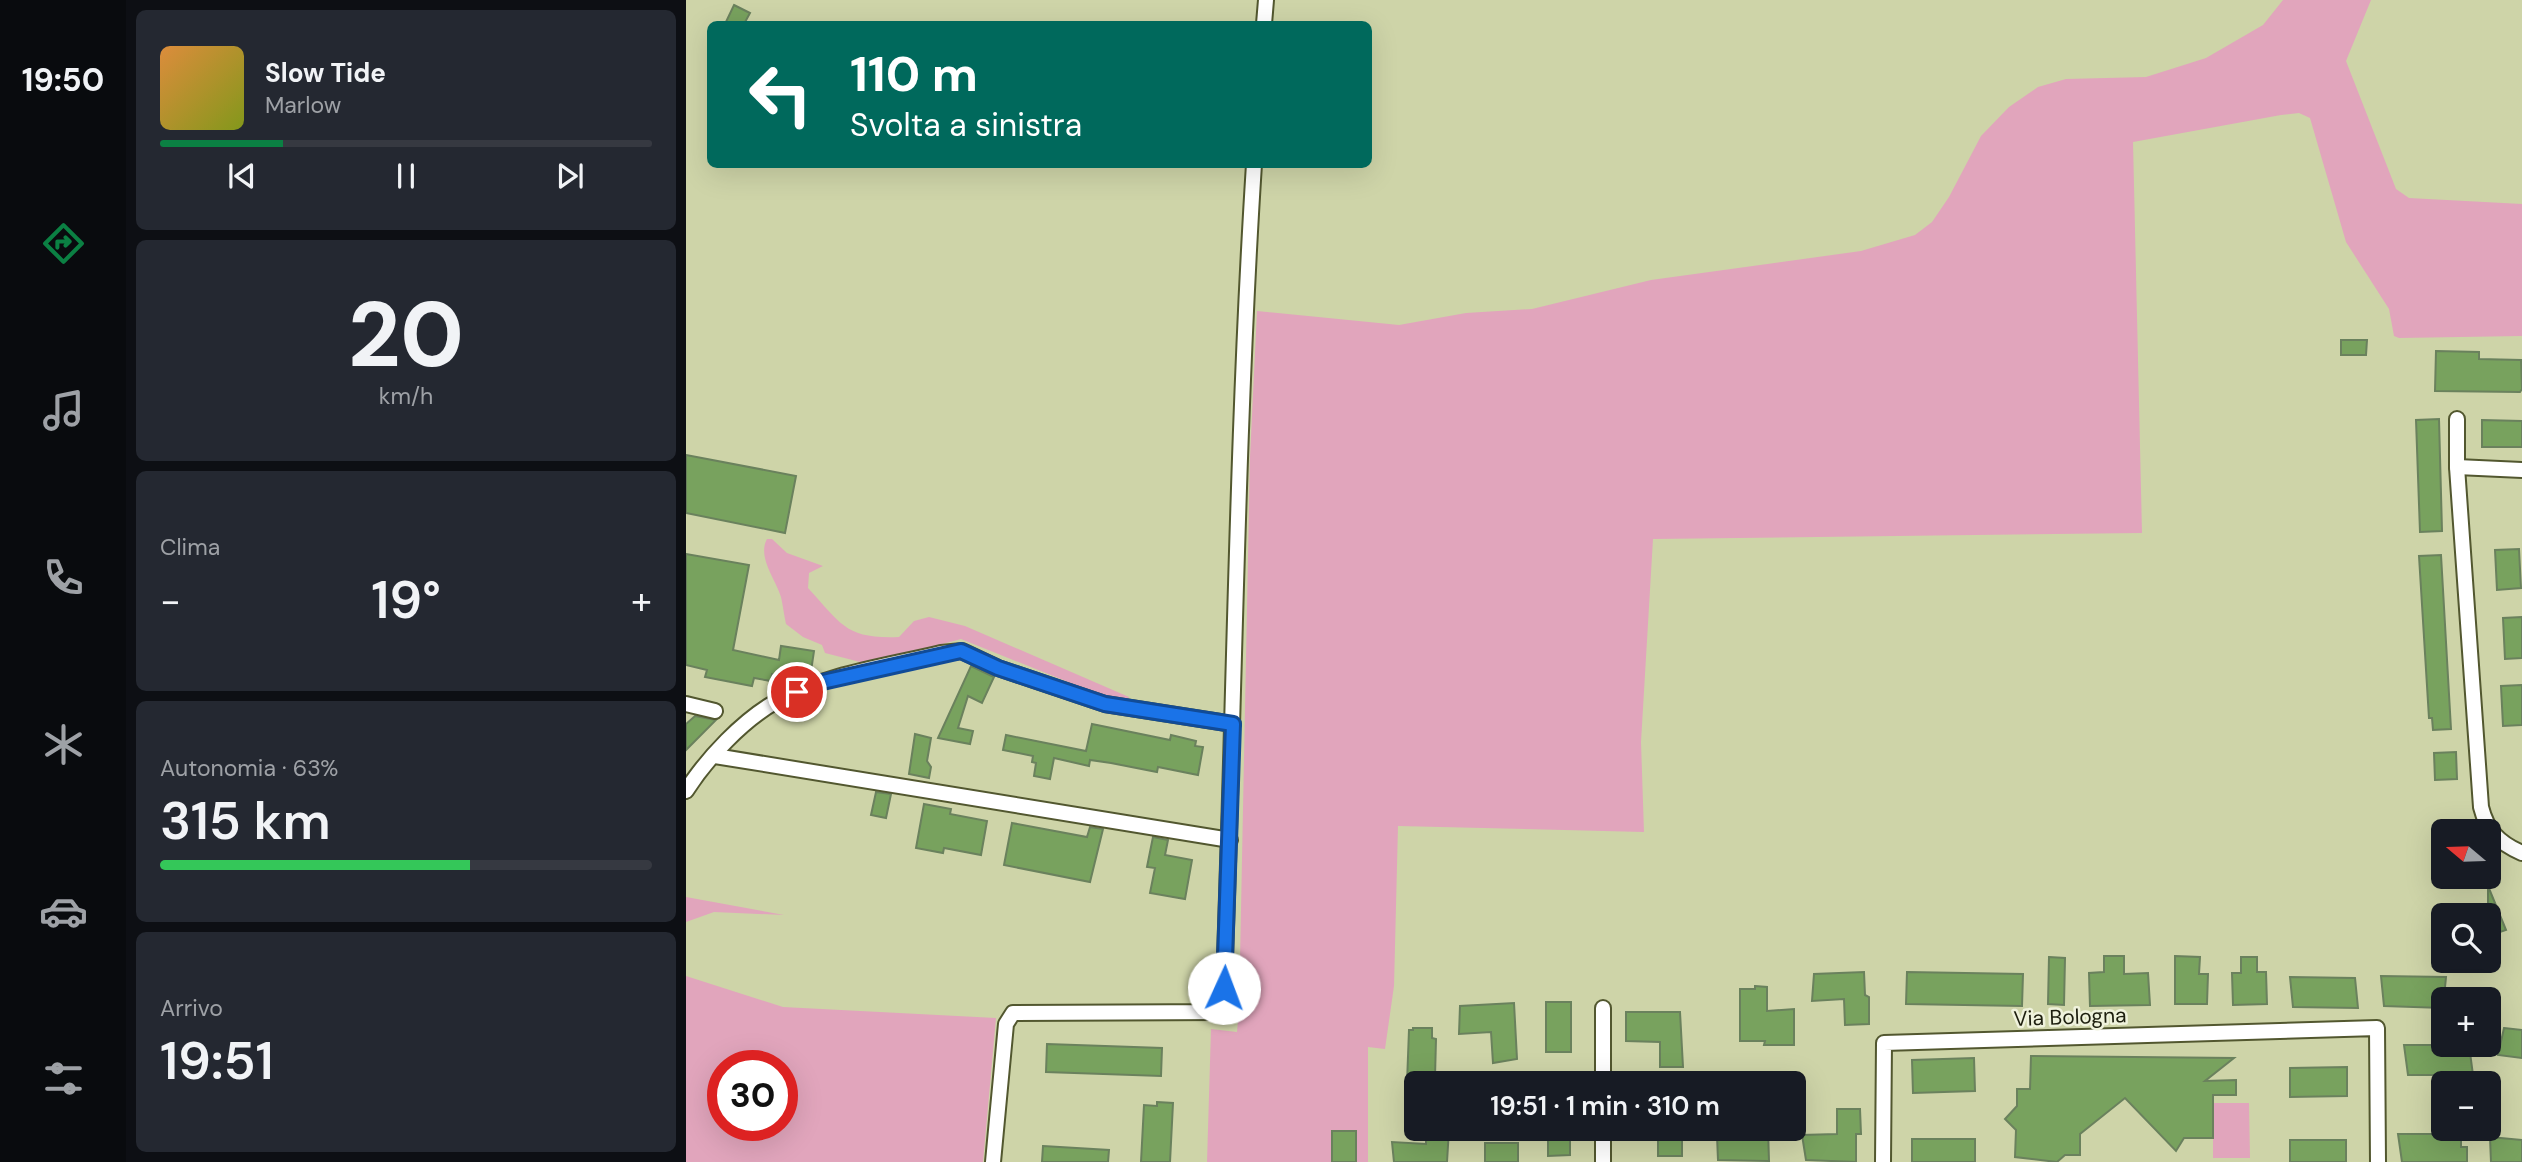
<!DOCTYPE html>
<html lang="it">
<head>
<meta charset="utf-8">
<style>
  body { margin:0; font-family:"DM Sans",sans-serif; background:#242831; color:#f1f3f6; height:100vh; display:flex; flex-direction:column; font-size:26px; white-space:nowrap }
  * { box-sizing:border-box; margin:0 }
  p { font-size:23px; color:#9ea1a6 }
  .icon { flex:none; width:38px; height:38px; fill:none; stroke:currentColor; stroke-width:2; stroke-linecap:round; stroke-linejoin:round }
  .map { position:relative; flex:1; overflow:hidden }
  .details { display:flex; flex-direction:column; gap:10px; padding:10px; background:#0d0f14; width:560px }
  .details>* { flex:none }
  .banner { position:absolute; left:21px; top:21px; width:665px; height:147px; border-radius:10px; box-shadow:0 7px 28px #0002; background:#00695c; color:#fff; overflow:hidden }
  .needle { width:46px; rotate:289deg }
  .buttons { position:absolute; left:1745px; top:819px; display:grid; gap:14px }
  .buttons a { display:grid; place-items:center; width:70px; height:70px; border-radius:10px; background:#171b24; box-shadow:0 7px 28px #0002; font-size:35px }
  .speed { position:absolute; left:21px; top:1050px; display:flex; gap:14px; font-size:35px; font-weight:700; text-align:center }
  .speed>* { display:grid; place-content:center; width:91px; height:91px; border-radius:50%; background:#171b24; box-shadow:0 7px 28px #0002; line-height:1 }
  .speed .limit { border:10px solid #d22; background:#fff; color:#111 }
  .pin { position:absolute; display:grid; place-items:center; width:60px; height:60px; color:#fff; margin:-30px; border:4px solid #fff; border-radius:50%; box-shadow:0 2px 7px #0007 }
  .me { position:absolute; width:77px; margin:-38px; rotate:2deg; stroke-linejoin:round; filter:drop-shadow(0 0 5px #0008) }
  .turn { display:flex; align-items:center; gap:24px; height:147px; padding:0 28px; font-size:32px }
  .turn .icon { width:91px; height:91px; stroke-width:2.5 }
  .turn b { display:block; font-size:49px; line-height:60px }
  .big { font-size:52px; font-weight:600; line-height:1.1 }
  .details .card { flex:1; display:flex; flex-direction:column; justify-content:center; gap:10px; min-width:0; padding:0 24px; border-radius:10px; background:#242831 }
  .details .dial { align-items:center; gap:0 }
  .dial b { font-size:91px; line-height:1 }
  .song { display:flex; align-items:center; gap:21px }
  .cover { width:84px; height:84px; border-radius:10px; background:linear-gradient(135deg,hsl(30 70% 55%),hsl(70 70% 35%)) }
  .played { height:7px; border-radius:4px; background:linear-gradient(90deg,#0b8043 25%,#363941 25%) }
  .keys { display:flex; justify-content:space-around; direction:ltr }
  .heat { display:flex; justify-content:space-between; align-items:center; font-size:38px; direction:ltr }
  .charge { height:10px; border-radius:5px; background:linear-gradient(90deg,#34c759 63%,#363941 0) }
  .trip { position:absolute; left:718px; top:1071px; width:402px; height:70px; border-radius:10px; background:#171b24; box-shadow:0 7px 28px #0002; font-weight:600; line-height:70px; text-align:center }
  main { display:flex; flex:1; min-height:0 }
  .tabs { display:flex; flex-direction:column; width:126px; justify-content:space-around; align-items:center; background:#090b0e; color:#9ea1a6 }
  .tabs .icon { width:49px; height:49px }
  .tabs .current { color:#0b8043 }
  .tabs b { font-size:32px; color:#f1f3f6 }
  .map>svg:first-child { display:block }
</style>
</head>
<body>
<main>
<nav class="tabs">
<b>19:50</b>
<svg class="icon current" aria-label="directions" viewBox="0 0 24 24"><path d="M12 3l9 9-9 9-9-9zM9 14v-3h6M13 9l2 2-2 2"/></svg>
<svg class="icon" aria-label="music" viewBox="0 0 24 24"><path d="M9 18V5l10-2v13"/><circle cx="6" cy="18" r="3"/><circle cx="16" cy="16" r="3"/></svg>
<svg class="icon" aria-label="phone" viewBox="0 0 24 24"><path d="M5 4h4l2 5-3 2q2 4 5 5l2-3 5 2v4C11 20 4 13 5 4z"/></svg>
<svg class="icon" aria-label="climate" viewBox="0 0 24 24"><path d="M12 3v18M4 7l16 10M4 17L20 7"/></svg>
<svg class="icon" aria-label="car" viewBox="0 0 24 24"><path d="M5 17H2v-5l4-1 3-4h7l3 4 3 1v5h-3M9 17h6M6 11h13"/><circle cx="7" cy="17" r="2"/><circle cx="17" cy="17" r="2"/></svg>
<svg class="icon" aria-label="filters" viewBox="0 0 24 24"><path d="M4 7h16M4 17h16"/><circle cx="9" cy="7" r="2"/><circle cx="15" cy="17" r="2"/></svg>
</nav>
<section class="details">
<div class="card">
<div class="song"><i class="cover"></i><div><b>Slow Tide</b><p>Marlow</p></div></div>
<div class="played"></div>
<div class="keys"><svg class="icon" aria-label="previous" viewBox="0 0 24 24"><path d="M18 5L8 12l10 7zM5 5v14"/></svg><svg class="icon" aria-label="pause" viewBox="0 0 24 24"><path d="M8 5v14M16 5v14"/></svg><svg class="icon" aria-label="next" viewBox="0 0 24 24"><path d="M6 5l10 7-10 7zM19 5v14"/></svg></div>
</div>
<div class="card dial"><b>20</b><p>km/h</p></div>
<div class="card"><p>Clima</p>
<div class="heat"><a>−</a><b class="big">19°</b><a>+</a></div>
</div>
<div class="card"><p>Autonomia · 63%</p><b class="big">315 km</b><div class="charge"></div></div>
<div class="card"><p>Arrivo</p><b class="big">19:51</b></div>
</section>
<div class="map">
<svg width="1836" height="1162" viewBox="0 0 1836 1162">
  <rect width="100%" height="100%" fill="#ced4a8"/>
  <g fill="#e1a5bc" fill-rule="evenodd">
    <path d="M1597,0h88l-25,61 50,128 13,9 113,6v132l-123,2 -5,-2 -5,-27 -43,-67 -36,-124 -11,-5 -18,2 -148,27 9,391 -489,6 -12,203 3,90 -246,-6 -4,160 -9,63 -17,-2v115h-161l4,-133 26,3 2,-22 11,-553 7,-146 142,14 67,-12 66,-4 119,-29 210,-29 54,-16 17,-13 17,-25 32,-61 28,-29 29,-20 28,-8 80,-2 60,-19 57,-33z"/>
    <path d="M81,539h5l15,14 36,13 -14,7 -1,15c34,37 38,51 91,49l15,-16 15,-4 36,9 164,71 -1,3 -20,-2 -147,-59 -93,25 -43,-11 -3,-8 -19,-8 -17,-13c-2,-9 -3,-18 -5,-27 -5,-17 -24,-40 -14,-58z"/>
    <path d="M0,897l98,18 -70,-3 -28,10z"/>
    <path d="M0,976l97,31 213,11 -13,144h-297zM37,1066h59v59h-59z"/>
    <path d="M1527,1103h36l1,55h-37z"/>
  </g>
  <g fill="#78a25e" stroke="#6a815d" stroke-width="2">
    <path d="M48,5l16,8 -6,11h-19z"/>
    <path d="M1655,340h26l-1,15h-25z"/>
    <path d="M1750,351l43,1v7l42,1 1,29 -2,3 -85,-1z"/>
    <path d="M1753,419l3,112 -22,1 -4,-112z"/>
    <path d="M1796,420l40,1v26h-40z"/>
    <path d="M0,455l110,21 -11,57 -99,-20z"/>
    <path d="M1833,549l2,39 -24,2 -2,-40z"/>
    <path d="M0,554l63,11 -16,85 46,10 2,-14 33,5 -3,20 -14,-2 -1,8 -24,-3 -1,7 -17,-3 -2,8 -47,-9 2,-7 -21,-5z"/>
    <path d="M1755,555l10,174 -18,1 -1,-12h-3l-10,-162z"/>
    <path d="M1836,617v41l-17,1 -2,-41z"/>
    <path d="M285,666l23,11 -12,26 -14,-7 -10,32 15,3 -3,13 -32,-6z"/>
    <path d="M1836,685v40l-19,1 -2,-40z"/>
    <path d="M9,716l21,4 -30,30v-26z"/>
    <path d="M406,724l78,16 1,-5 25,6 -1,5 8,1 -5,28 -40,-8 -1,5 -46,-9 -21,-3 -1,6 -35,-8 -4,21 -16,-3 2,-13 -4,-1 1,-6 -30,-6 3,-15 80,16z"/>
    <path d="M229,734l16,4 -4,23 4,6 -2,11 -20,-4z"/>
    <path d="M1770,752l1,27 -22,1 -1,-27z"/>
    <path d="M190,792l15,2 -5,24 -15,-3z"/>
    <path d="M238,804l27,5 -1,5 37,7 -6,34 -37,-7 -1,5 -27,-5z"/>
    <path d="M326,823l75,14 3,-10 13,2 -13,53 -86,-17z"/>
    <path d="M467,837l15,3 -3,15 27,5 -7,39 -35,-6 5,-25 -8,-1z"/>
    <path d="M1802,886l18,44 -18,6z"/>
    <path d="M1418,956h20v18l24,-1 2,32 -60,1 -1,-33 15,-1z"/>
    <path d="M1489,956l25,1 -1,17h9l-1,30h-32z"/>
    <path d="M1363,957l16,1 -1,47 -16,-1z"/>
    <path d="M1555,957h16v15h9l1,32 -34,1 -1,-32h9z"/>
    <path d="M1178,972l1,23 4,2v27l-24,1 -1,-26 -32,2 2,-27z"/>
    <path d="M1221,972l116,2 -1,32 -116,-2z"/>
    <path d="M1695,976l65,1 -3,31 -59,-2z"/>
    <path d="M1604,977l65,1 3,30 -65,-1z"/>
    <path d="M1069,986l12,1v24l27,-2v36h-30l1,-4h-25v-52h15z"/>
    <rect x="860" y="1002" width="25" height="50"/>
    <path d="M828,1003l3,56 -24,4 -2,-31 -32,2 1,-28z"/>
    <path d="M940,1012h54l3,55h-23v-25l-34,-1z"/>
    <path d="M727,1028h19v10l4,1 -1,38 -4,1v5h-24l2,-53h4z"/>
    <path d="M1818,1028l18,2v28l-24,-3z"/>
    <path d="M361,1044l115,4 -1,28 -115,-4z"/>
    <path d="M1718,1045h65l4,30h-65z"/>
    <path d="M1345,1056l203,2 -29,23 31,-1v15h-23v43h-29l-8,13 -51,-53 -45,36v21h-15l-8,7 -42,-5 1,-27 -11,-11 12,-13v-17h13z"/>
    <path d="M1288,1058l1,33 -62,2 -1,-33z"/>
    <path d="M1661,1067v29l-57,1v-29z"/>
    <path d="M471,1102l16,1 -3,59h-29l3,-57 13,1z"/>
    <path d="M1151,1109h23l1,25h-5v28l-50,-2 -4,-25 35,-1z"/>
    <path d="M740,1129h23l-2,33h-53l-2,-20 34,2z"/>
    <path d="M862,1129h22v26l-22,1z"/>
    <rect x="972" y="1129" width="24" height="27"/>
    <path d="M1062,1129h20l1,32 -51,-1 -1,-24 32,-2z"/>
    <rect x="646" y="1131" width="24" height="31"/>
    <path d="M1712,1134h63v13h6v15h-65z"/>
    <path d="M1804,1137l32,3v22h-31z"/>
    <rect x="1226" y="1139" width="63" height="23"/>
    <rect x="1604" y="1140" width="56" height="22"/>
    <rect x="799" y="1143" width="33" height="19"/>
    <path d="M357,1146l66,4 -1,12h-66z"/>
  </g>
  <g fill="none" stroke-linecap="round" stroke-linejoin="round">
    <defs>
      <g id="minor">
        <path d="M578,24l2,-24"/>
        <path d="M1771,419v48l24,340c6,24 18,36 41,46"/>
        <path d="M1771,467l65,3"/>
        <path d="M0,704l29,7"/>
        <path d="M29,756l515,84"/>
        <path d="M0,791c21,-33 57,-71 91,-90 49,-27 111,-35 164,-48l21,-2 36,17 107,36 128,20"/>
        <path d="M917,1008v75"/>
        <path d="M917,1129v33"/>
        <path d="M307,1162l13,-138 7,-11 210,-1c11,-283 13,-565 31,-848"/>
        <path d="M1197,1162l1,-119 493,-15 1,134"/>
      </g>
    </defs>
    <use href="#minor" stroke="#52572f" stroke-width="18"/>
    <use href="#minor" stroke="#fff" stroke-width="14"/>
  </g>
  <g fill="none" stroke-linecap="round" stroke-linejoin="round">
    <defs>
      <path id="route" d="M111,692l21,-9 143,-32 37,17 107,36 128,20 -9,264"/>
    </defs>
    <use href="#route" stroke="#114b97" stroke-width="18"/>
    <use href="#route" stroke="#1a73e8" stroke-width="12"/>
  </g>
  <g text-anchor="middle" dominant-baseline="central" stroke-width="5" stroke-linejoin="round" paint-order="stroke">
    <g font-size="21" fill="#1d1e0e" stroke="#eff2dc">
      <text transform="translate(1384 1017) rotate(-2)">Via Bologna</text>
    </g>
  </g>
</svg>
<div class="buttons">
<a><svg class="needle" viewBox="-14 -14 28 28"><path d="M0-13l5 13h-10z" fill="#e53935"/><path d="M0 13l5-13h-10z" fill="#9ea1a6"/></svg></a>
<a><svg class="icon" aria-label="search" viewBox="0 0 24 24"><circle cx="10" cy="10" r="6"/><path d="M15 15l6 6"/></svg></a>
<a>+</a>
<a>−</a>
</div>
<div class="speed"><div class="limit">30</div></div>
<div class="pin" style="left:111px;top:692px;background:#d93025"><svg class="icon" aria-label="arrive" viewBox="0 0 24 24"><path d="M6 21V4h12l-3 4 3 4H6"/></svg></div>
<svg class="me" style="left:538px;top:988px" viewBox="-20 -20 40 40"><circle r="19" fill="#fff"/><path d="M0-13L10 11 0 6-10 11z" fill="#1a73e8"/></svg>
<div class="trip">19:51 · 1 min · 310 m</div>
<div class="banner">
<div class="turn"><svg class="icon" aria-label="left" viewBox="0 0 24 24"><path d="M17 20v-9H6M10 6l-5 5 5 5"/></svg><div><b>110 m</b>Svolta a sinistra</div></div>
</div>
</div>
</main>
</body>
</html>
